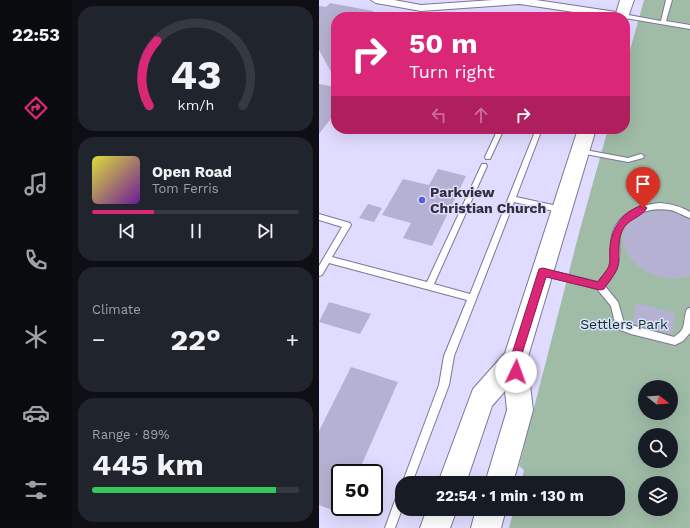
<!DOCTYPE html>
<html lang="en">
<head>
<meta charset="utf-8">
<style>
  body { margin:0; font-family:"Work Sans",sans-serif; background:#20242c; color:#f1f3f6; height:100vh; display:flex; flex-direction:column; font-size:15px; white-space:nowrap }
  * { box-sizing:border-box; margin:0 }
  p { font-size:13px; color:#9ea1a6 }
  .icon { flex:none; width:22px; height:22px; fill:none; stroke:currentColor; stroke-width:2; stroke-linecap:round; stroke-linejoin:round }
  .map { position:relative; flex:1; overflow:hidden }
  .details { display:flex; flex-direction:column; gap:6px; padding:6px; background:#0d0f14; width:247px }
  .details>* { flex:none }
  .top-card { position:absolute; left:12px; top:12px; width:299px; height:122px; border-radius:16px; box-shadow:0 4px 16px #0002; background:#db2777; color:#fff; overflow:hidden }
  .needle { width:26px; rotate:107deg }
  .controls { position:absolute; left:319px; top:380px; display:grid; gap:8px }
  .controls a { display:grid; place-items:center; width:40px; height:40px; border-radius:50%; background:#171b24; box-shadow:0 4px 16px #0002; font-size:20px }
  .speed { position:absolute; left:12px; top:464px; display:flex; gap:8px; font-size:20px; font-weight:700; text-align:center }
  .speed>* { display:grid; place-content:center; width:52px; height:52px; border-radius:50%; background:#171b24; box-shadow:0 4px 16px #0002; line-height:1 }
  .speed .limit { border:2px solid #111; border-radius:6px; background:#fff; color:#111 }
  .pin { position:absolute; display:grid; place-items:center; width:34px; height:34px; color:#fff; margin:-41px -17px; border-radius:50% 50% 50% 0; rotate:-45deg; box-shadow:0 0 4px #0007 }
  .pin .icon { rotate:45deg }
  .me { position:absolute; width:44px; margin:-22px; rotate:3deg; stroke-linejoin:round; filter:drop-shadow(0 0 3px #0008) }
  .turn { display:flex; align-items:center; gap:14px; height:84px; padding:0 12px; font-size:18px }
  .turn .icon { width:52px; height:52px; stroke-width:2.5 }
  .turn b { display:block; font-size:28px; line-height:34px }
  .lanes { display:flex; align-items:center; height:38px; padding:0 12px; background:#0003; justify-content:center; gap:20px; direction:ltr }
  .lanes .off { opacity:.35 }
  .big { font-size:30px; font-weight:700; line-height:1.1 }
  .details .widget { flex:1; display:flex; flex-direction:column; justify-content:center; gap:6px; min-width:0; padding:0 14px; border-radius:16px; background:#20242c }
  .details .dial { align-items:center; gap:0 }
  .dial svg { height:104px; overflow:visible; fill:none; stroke:#363941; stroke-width:7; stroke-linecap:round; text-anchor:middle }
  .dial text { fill:#f1f3f6; stroke:none }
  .song { display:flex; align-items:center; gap:12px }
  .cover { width:48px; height:48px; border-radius:6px; background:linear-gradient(135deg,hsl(60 70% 55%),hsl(280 70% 35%)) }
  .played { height:4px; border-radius:2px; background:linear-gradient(90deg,#db2777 30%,#363941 30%) }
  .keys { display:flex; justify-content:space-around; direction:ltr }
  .heat { display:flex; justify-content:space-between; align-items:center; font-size:22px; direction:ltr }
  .charge { height:6px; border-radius:3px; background:linear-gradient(90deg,#34c759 89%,#363941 0) }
  .trip { position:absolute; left:76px; top:476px; width:230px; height:40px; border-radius:16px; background:#171b24; box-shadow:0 4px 16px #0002; font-weight:700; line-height:40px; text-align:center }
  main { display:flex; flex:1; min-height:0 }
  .tab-bar { display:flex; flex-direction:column; width:72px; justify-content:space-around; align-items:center; background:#090b0e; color:#9ea1a6 }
  .tab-bar .icon { width:28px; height:28px }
  .tab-bar .selected { color:#db2777 }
  .tab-bar b { font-size:18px; color:#f1f3f6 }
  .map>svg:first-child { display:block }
</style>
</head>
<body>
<main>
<nav class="tab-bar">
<b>22:53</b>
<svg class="icon selected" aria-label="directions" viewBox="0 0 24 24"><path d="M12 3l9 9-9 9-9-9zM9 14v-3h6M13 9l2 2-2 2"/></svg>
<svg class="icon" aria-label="music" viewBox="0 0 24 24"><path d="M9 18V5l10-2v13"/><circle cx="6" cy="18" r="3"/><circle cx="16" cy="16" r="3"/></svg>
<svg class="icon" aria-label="phone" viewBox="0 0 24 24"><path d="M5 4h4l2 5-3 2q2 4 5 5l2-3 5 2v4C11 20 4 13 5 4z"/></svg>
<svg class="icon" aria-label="climate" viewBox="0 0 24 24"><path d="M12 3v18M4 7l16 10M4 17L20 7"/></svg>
<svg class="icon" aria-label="car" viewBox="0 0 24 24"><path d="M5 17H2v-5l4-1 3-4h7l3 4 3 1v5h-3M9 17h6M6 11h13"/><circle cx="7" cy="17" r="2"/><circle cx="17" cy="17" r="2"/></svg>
<svg class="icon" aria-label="filters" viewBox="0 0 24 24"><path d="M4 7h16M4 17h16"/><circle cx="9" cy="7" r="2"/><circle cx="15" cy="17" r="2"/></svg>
</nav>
<section class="details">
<div class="widget dial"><svg viewBox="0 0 100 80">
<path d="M14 69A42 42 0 1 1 86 69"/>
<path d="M14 69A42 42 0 0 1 20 19" stroke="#db2777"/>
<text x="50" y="56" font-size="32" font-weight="700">43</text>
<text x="50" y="72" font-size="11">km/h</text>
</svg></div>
<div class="widget">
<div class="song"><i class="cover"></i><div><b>Open Road</b><p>Tom Ferris</p></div></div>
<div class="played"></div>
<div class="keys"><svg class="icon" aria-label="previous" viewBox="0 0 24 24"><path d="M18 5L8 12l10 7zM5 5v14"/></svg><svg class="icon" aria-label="pause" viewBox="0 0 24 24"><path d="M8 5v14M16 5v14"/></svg><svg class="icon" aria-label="next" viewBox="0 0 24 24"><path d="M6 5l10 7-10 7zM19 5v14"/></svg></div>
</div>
<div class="widget"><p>Climate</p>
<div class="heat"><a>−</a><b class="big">22°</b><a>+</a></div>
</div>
<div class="widget"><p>Range · 89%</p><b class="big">445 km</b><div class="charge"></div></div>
</section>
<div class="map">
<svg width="371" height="528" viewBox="0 0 371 528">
  <rect width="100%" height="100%" fill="#e0dcff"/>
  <path fill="#a0bca7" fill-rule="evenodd" d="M325,0h46v528h-181l5,-19h104v-26h-97l3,-13 -5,-4 60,-233 29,-104h17v-61zM326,387h26v26h-26zM326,435h26v26h-26zM326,483h26v26h-26z"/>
  <g fill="#b5b1d2">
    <path d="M11,3l43,8v6h-37v64l-17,-31v-44l7,1z"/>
    <path d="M0,84l17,3v25l-17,22z"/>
    <path d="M119,169l28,7 -34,70 -29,-8 8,-15 -29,-8 21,-36 26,6z"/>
    <path d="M49,204l14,4 -8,14 -15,-4z"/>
    <path d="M336,211l17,1 18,7v57l-15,3 -15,-2 -13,-5 -12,-8 -8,-11 -4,-11v-10l4,-7 7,-7 6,-3z"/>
    <path d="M10,302l42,12 -11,20 -41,-12z"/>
    <path d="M317,303l39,10 -3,21 -40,-11z"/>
    <path d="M32,367l47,15 -40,91h-18v40l-21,-8v-74z"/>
  </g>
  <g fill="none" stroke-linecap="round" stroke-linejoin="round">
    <defs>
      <g id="service">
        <path d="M347,0h6l-6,21 24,4v4l-65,-11 -5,-2 3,-2 38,7z"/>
        <path d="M179,129h6l-14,30h-4l-1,-2z"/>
        <path d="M217,129h6l-26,68 46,10 4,3 -4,3 -48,-11 -60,154 -5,29 -37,98 -10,1 37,-99 5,-29 23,-56 -138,-37 -7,12 -3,1v-10l23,-39 -23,-7v-6l31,9 1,2 -19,32 95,25 54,-116 1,-2h4l1,2 -53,118 36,10z"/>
        <path d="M259,149h2l48,9 13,-4 3,2 -1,2 -15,4 -48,-9 -3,-2z"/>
        <path d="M341,203c11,1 20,3 30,9v6c-7,-2 -13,-7 -20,-8 -19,-3 -45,3 -50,25 -2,10 1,20 -2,30 -2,8 -8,15 -13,21l13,16 6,21 50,14c14,-9 8,-15 13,-28l3,-1v25l-7,8 -8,4 -44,-11 -13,-5 -4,-10 -3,-13 -14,-17 -54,-14 -3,-1 -1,-2 1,-2 3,-1 55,13c4,-5 9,-10 11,-15 3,-8 1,-17 2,-25 2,-27 26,-37 49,-39z"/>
        <path d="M83,491v18l-7,19h-10l13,-36z"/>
      </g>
      <path id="minor" d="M52,0h23l27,5 72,-5h43l87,13 6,3 -4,3v-2h-18l-87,-13 -99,7 -45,-8z"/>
      <g id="secondary">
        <path d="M301,0h14l-7,20 -2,1v-4h-10z"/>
        <path d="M259,129h18l-69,231 6,50 -20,73h-28l22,-73 -2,-19 -13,15 -26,77h-28l35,-94 32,-36z"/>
        <path d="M108,509h30l-7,19h-30z"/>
        <path d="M157,509h30l-5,19h-30z"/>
      </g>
    </defs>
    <use href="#service" stroke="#7b7796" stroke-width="2"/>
    <use href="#minor" stroke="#7b7796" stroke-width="2"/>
    <use href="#secondary" stroke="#7b7796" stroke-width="2"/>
    <use href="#service" fill="#fff" fill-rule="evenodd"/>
    <use href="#minor" fill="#fff" fill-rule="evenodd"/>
    <use href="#secondary" fill="#fff" fill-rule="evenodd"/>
  </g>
  <path fill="#db2777" stroke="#8e194d" d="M324,205l4,3c-6,10 -20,11 -25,23 -5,11 -2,23 -4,34 -1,8 -10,17 -14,24l-4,1 -54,-13 -26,83 1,12 -1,4 -4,1 -3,-1 -3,-16 29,-91 4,-1 55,14c3,-5 9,-11 11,-16 2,-5 0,-13 1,-19 2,-20 13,-36 33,-42z"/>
  <circle fill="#5a5fd6" stroke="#e0dcff" stroke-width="1.5" cx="103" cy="200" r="4"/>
  <g text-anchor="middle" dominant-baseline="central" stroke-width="3" stroke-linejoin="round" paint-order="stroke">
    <g font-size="14" font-weight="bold" fill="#312f3c" stroke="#e0dcff" text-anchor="start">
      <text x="111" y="192">Parkview<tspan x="111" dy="16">Christian Church</tspan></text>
    </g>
    <g font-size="14" fill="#003819" stroke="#e0dcff">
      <text x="305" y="324">Settlers Park</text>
    </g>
  </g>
</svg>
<div class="controls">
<a><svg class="needle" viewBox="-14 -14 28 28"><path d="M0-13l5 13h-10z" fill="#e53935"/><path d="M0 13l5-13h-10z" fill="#9ea1a6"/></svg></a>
<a><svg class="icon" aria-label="search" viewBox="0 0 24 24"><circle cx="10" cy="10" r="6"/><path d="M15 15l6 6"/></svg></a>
<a><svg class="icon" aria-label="layers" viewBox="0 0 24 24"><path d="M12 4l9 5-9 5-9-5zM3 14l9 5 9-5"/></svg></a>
</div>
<div class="speed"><div class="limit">50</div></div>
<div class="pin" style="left:324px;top:208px;background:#d93025"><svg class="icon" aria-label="arrive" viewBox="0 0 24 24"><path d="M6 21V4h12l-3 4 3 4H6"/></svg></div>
<svg class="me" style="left:197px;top:372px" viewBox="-20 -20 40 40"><circle r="19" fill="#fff"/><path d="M0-13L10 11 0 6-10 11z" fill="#db2777"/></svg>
<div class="trip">22:54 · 1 min · 130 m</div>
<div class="top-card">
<div class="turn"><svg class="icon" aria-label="right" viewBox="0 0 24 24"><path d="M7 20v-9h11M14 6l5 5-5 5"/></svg><div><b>50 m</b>Turn right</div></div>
<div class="lanes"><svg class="icon off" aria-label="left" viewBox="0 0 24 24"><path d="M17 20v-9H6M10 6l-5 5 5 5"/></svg><svg class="icon off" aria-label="ahead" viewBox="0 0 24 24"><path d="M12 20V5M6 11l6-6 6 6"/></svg><svg class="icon" aria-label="right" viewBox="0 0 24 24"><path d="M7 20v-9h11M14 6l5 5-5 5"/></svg></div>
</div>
</div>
</main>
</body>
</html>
